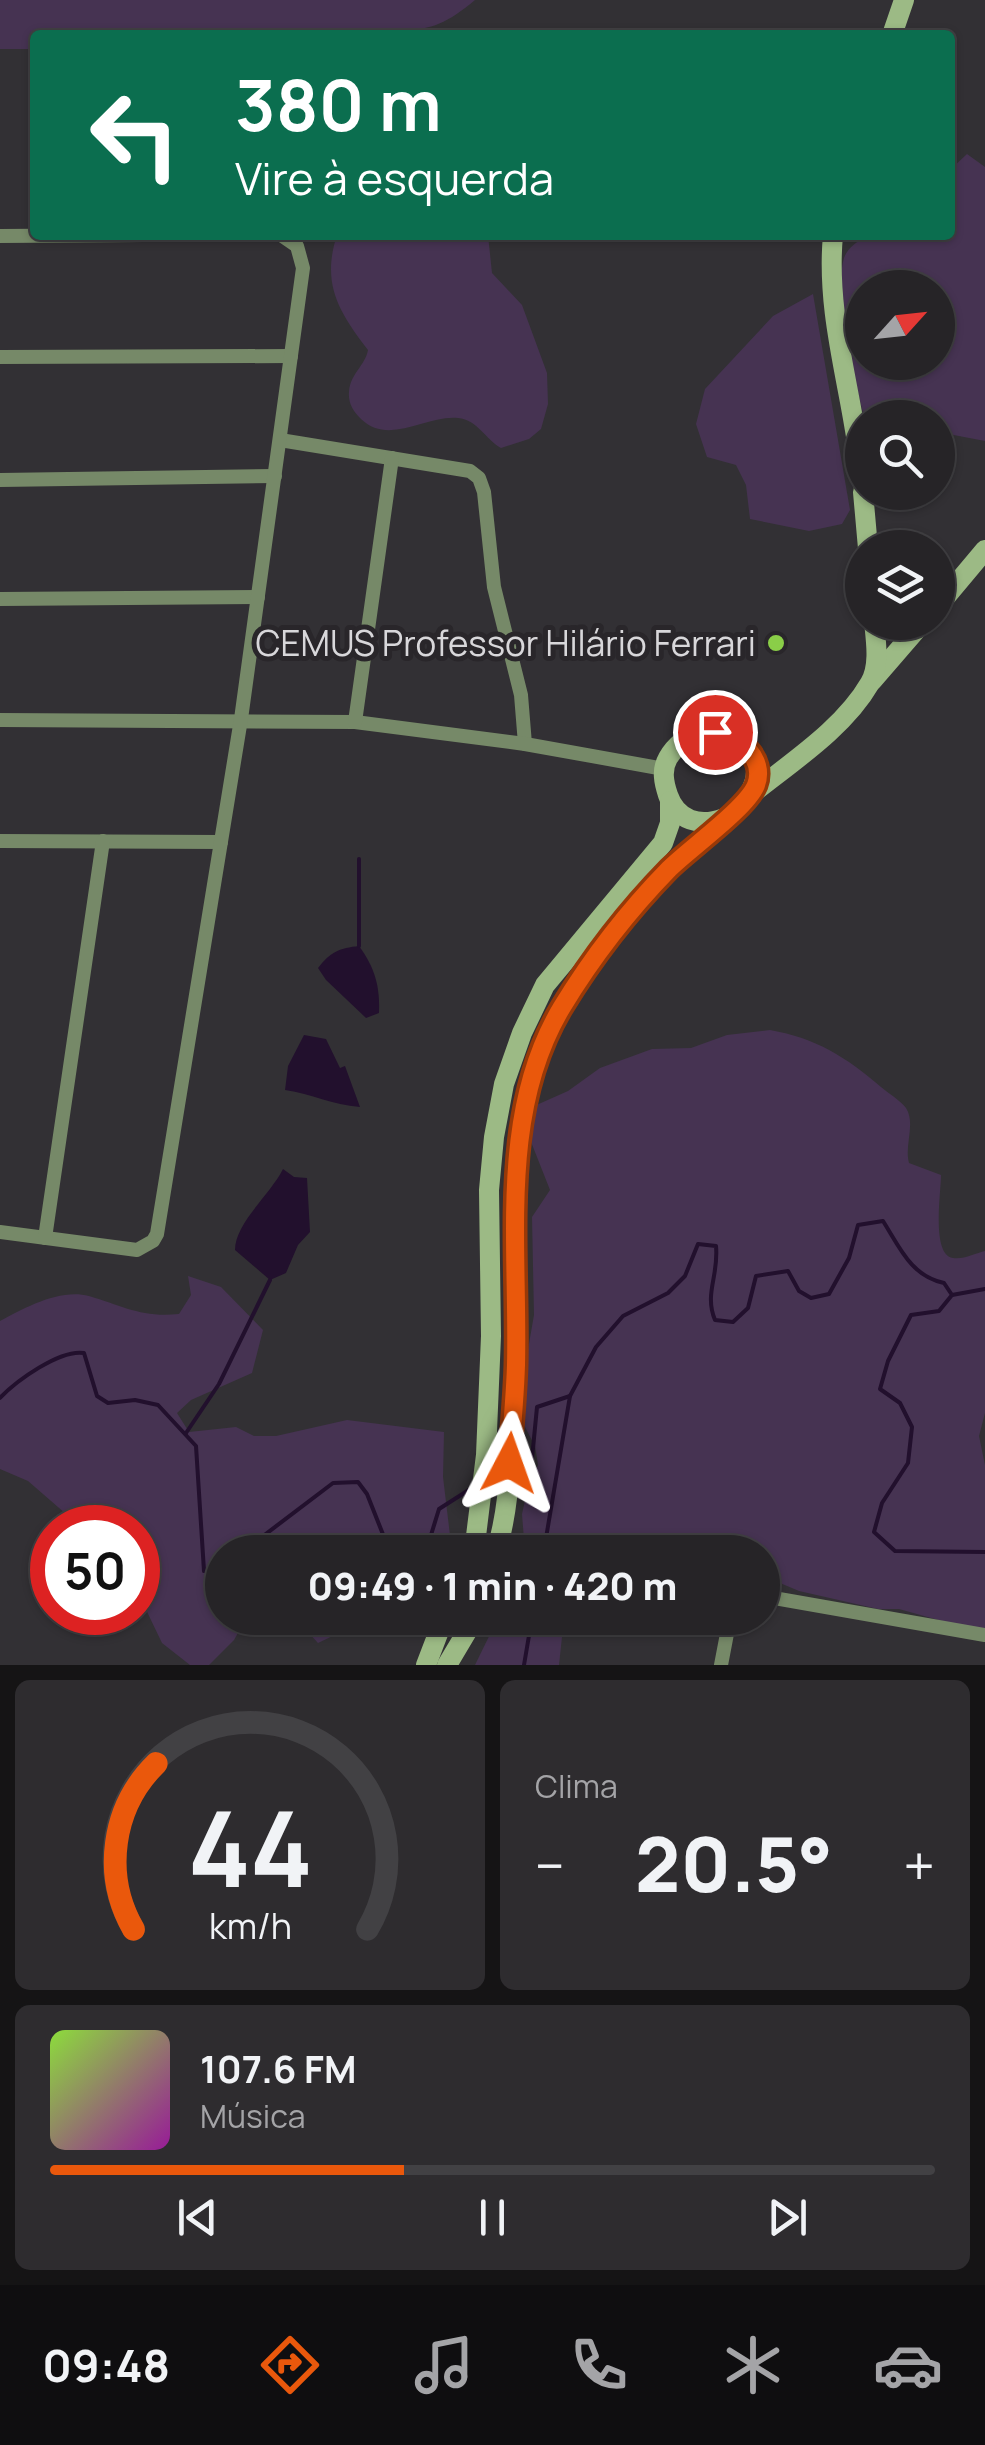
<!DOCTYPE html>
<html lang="pt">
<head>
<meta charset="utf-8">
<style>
  body { margin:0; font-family:Manrope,sans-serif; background:#2e2c2f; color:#f1f3f6; height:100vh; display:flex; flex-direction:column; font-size:38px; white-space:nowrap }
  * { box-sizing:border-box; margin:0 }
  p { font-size:32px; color:#a4a4a7 }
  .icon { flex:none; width:55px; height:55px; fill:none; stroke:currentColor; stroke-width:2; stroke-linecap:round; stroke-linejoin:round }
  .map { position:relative; height:1665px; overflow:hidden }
  .side { display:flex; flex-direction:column; gap:15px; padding:15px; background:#151415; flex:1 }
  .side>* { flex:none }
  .top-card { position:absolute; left:30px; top:30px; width:925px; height:210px; border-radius:10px; box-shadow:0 2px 8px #0004,0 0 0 2px #424144; background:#0b6e4f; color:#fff; overflow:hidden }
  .needle { width:65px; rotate:63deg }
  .buttons { position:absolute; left:845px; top:270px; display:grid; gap:20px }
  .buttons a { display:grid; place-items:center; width:110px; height:110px; border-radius:50%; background:#262427; box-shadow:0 2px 8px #0004,0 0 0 2px #424144; font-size:50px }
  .speed { position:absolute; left:30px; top:1505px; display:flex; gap:20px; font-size:50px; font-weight:700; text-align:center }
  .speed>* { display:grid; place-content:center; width:130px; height:130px; border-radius:50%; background:#262427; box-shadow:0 2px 8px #0004,0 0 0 2px #424144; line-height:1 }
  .speed .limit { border:15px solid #d22; background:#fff; color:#111 }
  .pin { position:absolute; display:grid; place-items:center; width:85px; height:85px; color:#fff; margin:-42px; border:5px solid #fff; border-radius:50%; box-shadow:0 2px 10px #0007 }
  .me { position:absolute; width:110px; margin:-55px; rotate:4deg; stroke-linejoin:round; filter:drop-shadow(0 0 8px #0008) }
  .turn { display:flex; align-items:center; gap:35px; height:210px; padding:0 40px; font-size:45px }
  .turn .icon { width:130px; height:130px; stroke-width:2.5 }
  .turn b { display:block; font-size:70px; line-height:85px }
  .big { font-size:75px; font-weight:800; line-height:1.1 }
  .side .tile { flex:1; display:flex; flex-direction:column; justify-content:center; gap:15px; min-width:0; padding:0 35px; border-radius:15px; background:#2e2c2f }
  .side .dial { align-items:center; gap:0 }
  .dial svg { height:260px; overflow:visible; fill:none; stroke:#424144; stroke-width:7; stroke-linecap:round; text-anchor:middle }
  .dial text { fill:#f1f3f6; stroke:none }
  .song { display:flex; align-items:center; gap:30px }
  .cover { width:120px; height:120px; border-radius:15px; background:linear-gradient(135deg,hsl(90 70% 55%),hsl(300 70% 35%)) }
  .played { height:10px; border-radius:5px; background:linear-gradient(90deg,#ea580c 40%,#424144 40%) }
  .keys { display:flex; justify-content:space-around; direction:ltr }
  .heat { display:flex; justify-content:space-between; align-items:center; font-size:55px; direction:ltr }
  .side .tiles { flex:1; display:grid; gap:15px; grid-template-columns:1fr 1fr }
  .tile:last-child { grid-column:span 2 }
  .trip { position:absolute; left:205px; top:1535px; width:575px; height:100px; border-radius:50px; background:#262427; box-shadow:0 2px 8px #0004,0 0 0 2px #424144; font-weight:800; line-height:100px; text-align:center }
  .tab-bar { display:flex; height:160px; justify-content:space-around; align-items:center; background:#0f0e10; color:#a4a4a7 }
  .tab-bar .icon { width:70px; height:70px }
  .tab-bar .selected { color:#ea580c }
  .tab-bar b { font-size:45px; color:#f1f3f6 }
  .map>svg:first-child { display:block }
</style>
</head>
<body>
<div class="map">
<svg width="985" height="1665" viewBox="0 0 985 1665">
  <rect width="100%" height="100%" fill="#323034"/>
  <g fill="#463352" fill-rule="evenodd">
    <path d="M0,0h475c-34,28 -49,32 -92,29l-8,6h-340v14h-35z"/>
    <path d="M967,154l18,13v274l-47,-9v-14l-74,-1c-9,-38 -31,-123 -20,-159 3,-9 13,-17 22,-21 16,-8 64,-2 84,-2v-65zM862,288h76v74h-76z"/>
    <path d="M337,235h151l4,38 30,32 25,68 1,31 -7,25 -12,10 -28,9c-16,-9 -23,-28 -43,-30 -33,-3 -69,28 -97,1 -8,-8 -13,-16 -12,-27 1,-18 16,-26 19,-42 -29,-38 -47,-66 -31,-115z"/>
    <path d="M813,294l37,216 -8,14 -33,7 -59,-12 -4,-34 -10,-20 -29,-8 -11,-33 9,-35 68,-73z"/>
    <path d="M770,1030c46,8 76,27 111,57 7,6 19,13 25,21 10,16 -2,37 3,55l32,12c0,18 -10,80 12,83 10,2 23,-5 32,-7v162l-6,23 6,29v168l-86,-24h-21l-79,-18 -19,-8 -17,-1 -1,-30h-96l-27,-6h-21l-20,6h-73l-3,-38 6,-27 10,-22 -3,-19 -18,-34 17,-97 -2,-98 18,-27 -28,-71 10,-12 36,-16 32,-23 52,-19 39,-1 36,-13z"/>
    <path d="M188,1276l33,11 42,43 -11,43 -61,27 -14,13 12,19 47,-5 18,9h22l71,-16 97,12 -1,45 9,75h-230v66h70l-48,4 -10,18 -25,25h-19l-28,-22 -24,-50v-65l-57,-1 -53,-46 -28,-12v-148c24,-13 60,-33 89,-25 34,10 53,22 90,18l12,-19z"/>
    <path d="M295,1618h140l-14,18 -82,-3 -21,10z"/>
    <path d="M498,1618h66l-5,47h-84z"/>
  </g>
  <g fill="#22102d">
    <path d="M359,946c16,22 21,40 20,67l-13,5 -40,-38 -8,-12c12,-16 22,-20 41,-22z"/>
    <path d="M304,1035l22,4 14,29 5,-2 15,41c-28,-2 -48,-13 -75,-17l3,-24z"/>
    <path d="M283,1169l11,8 13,1 3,54 -12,13 -12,28 -16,7 -35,-30c0,-27 35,-55 48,-81z"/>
  </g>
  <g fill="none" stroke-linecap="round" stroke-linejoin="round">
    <g stroke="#22102d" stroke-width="4">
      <path d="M359,859v87"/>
      <path d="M952,1295l33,-6"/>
      <path d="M0,1398c16,-17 60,-49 84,-45l13,43 11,7 27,-3 23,5 38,41 8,125 18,-4"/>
      <path d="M186,1433l33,-49 51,-104"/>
      <path d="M516,1471l15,-2 6,-62 33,-11 26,-49 27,-31 45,-23 17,-17 13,-32 18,2c3,30 -12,47 -1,74l18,2 15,-14 8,-32 32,-5 11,20 12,7 18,-4 20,-36 9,-33 25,-4c17,27 28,55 61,62l8,12 -13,16 -28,4 -23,46 -8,28 20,14 12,24 -4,36 -26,40 -8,29 21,19 90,1"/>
      <path d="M546,1538l24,-142"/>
      <path d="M242,1552l91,-69 25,-1 9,12 19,48 -5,10"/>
      <path d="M448,1552v-9l-17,-8 8,-26 36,-23"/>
      <path d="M524,1665l8,-47"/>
    </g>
    <g stroke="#768968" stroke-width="14">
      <path d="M0,236l143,-1"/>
      <path d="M0,357l291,-1"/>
      <path d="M280,440l190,31 9,7 5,14 10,95 27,108 4,49"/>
      <path d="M0,480l275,-4"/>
      <path d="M0,599l258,-2"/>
      <path d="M0,720l355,2 170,22 139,25"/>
      <path d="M355,722l37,-264"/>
      <path d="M0,841l221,1"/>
      <path d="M0,1232l137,18 16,-9 4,-7 84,-515 62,-451 -6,-22 -16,-11"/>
      <path d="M45,1238l58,-397"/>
      <path d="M564,1549l16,3"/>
      <path d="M762,1596l223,39"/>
      <path d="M721,1665l9,-47"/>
    </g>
    <g stroke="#9cba85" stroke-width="20">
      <path d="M892,35l12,-35"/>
      <path d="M833,235c-8,85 22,163 29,247"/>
      <path d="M863,492l5,56"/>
      <path d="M938,606l47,-56"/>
      <path d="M872,681l51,-59"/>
      <path d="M748,796c34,-54 -49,-91 -80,-38 -7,12 -4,25 0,37 9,26 32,32 56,23 11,-5 19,-17 29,-25 40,-32 91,-65 117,-110 10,-17 6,-42 4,-61"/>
      <path d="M469,1552l7,-16 10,-81 5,-119 -2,-146 5,-53 10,-53 18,-51 23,-48 118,-142 7,-20v-22"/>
      <path d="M496,1552c15,-48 14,-101 18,-151 5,-73 -2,-147 2,-221 3,-34 5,-73 16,-105 33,-104 113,-190 195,-258"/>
      <path d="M426,1665l18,-47"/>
      <path d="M447,1665l28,-47"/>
    </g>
  </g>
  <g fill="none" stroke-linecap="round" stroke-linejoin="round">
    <defs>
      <path id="route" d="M509,1463c3,-33 6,-66 7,-98 3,-119 -18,-252 46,-358 31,-51 65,-95 107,-138 20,-20 78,-61 87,-84 10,-27 -18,-50 -41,-53"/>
    </defs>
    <use href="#route" stroke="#983908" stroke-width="25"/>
    <use href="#route" stroke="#ea580c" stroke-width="18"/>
  </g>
  <circle fill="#8ace48" stroke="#29262a" stroke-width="4" cx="776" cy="643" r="10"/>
  <g text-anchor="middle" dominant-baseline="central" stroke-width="10" stroke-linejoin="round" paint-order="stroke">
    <g font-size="35" fill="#d8d7da" stroke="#29262a" text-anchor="end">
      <text x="756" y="643">CEMUS Professor Hilário Ferrari</text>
    </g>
  </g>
</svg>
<div class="buttons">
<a><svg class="needle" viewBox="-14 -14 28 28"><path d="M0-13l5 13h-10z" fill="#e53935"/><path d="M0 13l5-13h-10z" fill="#a4a4a7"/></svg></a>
<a><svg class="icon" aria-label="search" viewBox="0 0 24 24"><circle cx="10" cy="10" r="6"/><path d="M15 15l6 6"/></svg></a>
<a><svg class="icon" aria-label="layers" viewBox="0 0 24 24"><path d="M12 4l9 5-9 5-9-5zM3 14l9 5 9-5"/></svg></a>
</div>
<div class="speed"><div class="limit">50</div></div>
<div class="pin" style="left:715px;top:732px;background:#d93025"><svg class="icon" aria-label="arrive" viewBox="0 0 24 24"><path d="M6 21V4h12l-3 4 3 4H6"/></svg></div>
<svg class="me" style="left:509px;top:1463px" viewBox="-20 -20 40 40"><path d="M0-17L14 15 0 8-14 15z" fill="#ea580c" stroke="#fff" stroke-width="4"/></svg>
<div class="trip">09:49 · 1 min · 420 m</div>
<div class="top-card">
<div class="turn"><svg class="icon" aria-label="left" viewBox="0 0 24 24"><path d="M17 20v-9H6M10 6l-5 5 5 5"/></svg><div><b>380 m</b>Vire à esquerda</div></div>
</div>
</div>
<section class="side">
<div class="tiles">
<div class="tile dial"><svg viewBox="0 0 100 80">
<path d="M14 69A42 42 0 1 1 86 69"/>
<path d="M14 69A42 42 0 0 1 21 18" stroke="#ea580c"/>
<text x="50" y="56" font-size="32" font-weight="700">44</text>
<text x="50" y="72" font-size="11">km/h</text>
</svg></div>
<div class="tile"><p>Clima</p>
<div class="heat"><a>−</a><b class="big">20.5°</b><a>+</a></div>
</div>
<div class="tile">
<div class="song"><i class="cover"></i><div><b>107.6 FM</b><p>Música</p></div></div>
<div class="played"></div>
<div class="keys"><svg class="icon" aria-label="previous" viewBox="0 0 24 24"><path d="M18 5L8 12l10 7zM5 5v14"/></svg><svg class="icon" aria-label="pause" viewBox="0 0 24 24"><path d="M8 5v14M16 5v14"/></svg><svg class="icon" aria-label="next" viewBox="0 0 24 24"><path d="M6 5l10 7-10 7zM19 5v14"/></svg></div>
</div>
</div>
</section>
<nav class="tab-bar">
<b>09:48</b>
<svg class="icon selected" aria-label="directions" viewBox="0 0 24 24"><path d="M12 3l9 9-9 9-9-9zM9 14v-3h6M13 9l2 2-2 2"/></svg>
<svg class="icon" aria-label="music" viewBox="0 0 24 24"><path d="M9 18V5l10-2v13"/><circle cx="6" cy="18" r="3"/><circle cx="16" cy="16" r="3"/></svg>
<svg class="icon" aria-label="phone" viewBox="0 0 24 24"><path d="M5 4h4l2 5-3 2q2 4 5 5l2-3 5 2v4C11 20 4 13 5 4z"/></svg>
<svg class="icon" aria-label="climate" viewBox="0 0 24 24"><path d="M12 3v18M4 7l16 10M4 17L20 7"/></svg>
<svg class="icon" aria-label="car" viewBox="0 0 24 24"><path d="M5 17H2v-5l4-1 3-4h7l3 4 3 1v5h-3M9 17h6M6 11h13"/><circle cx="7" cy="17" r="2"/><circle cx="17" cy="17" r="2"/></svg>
</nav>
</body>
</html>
